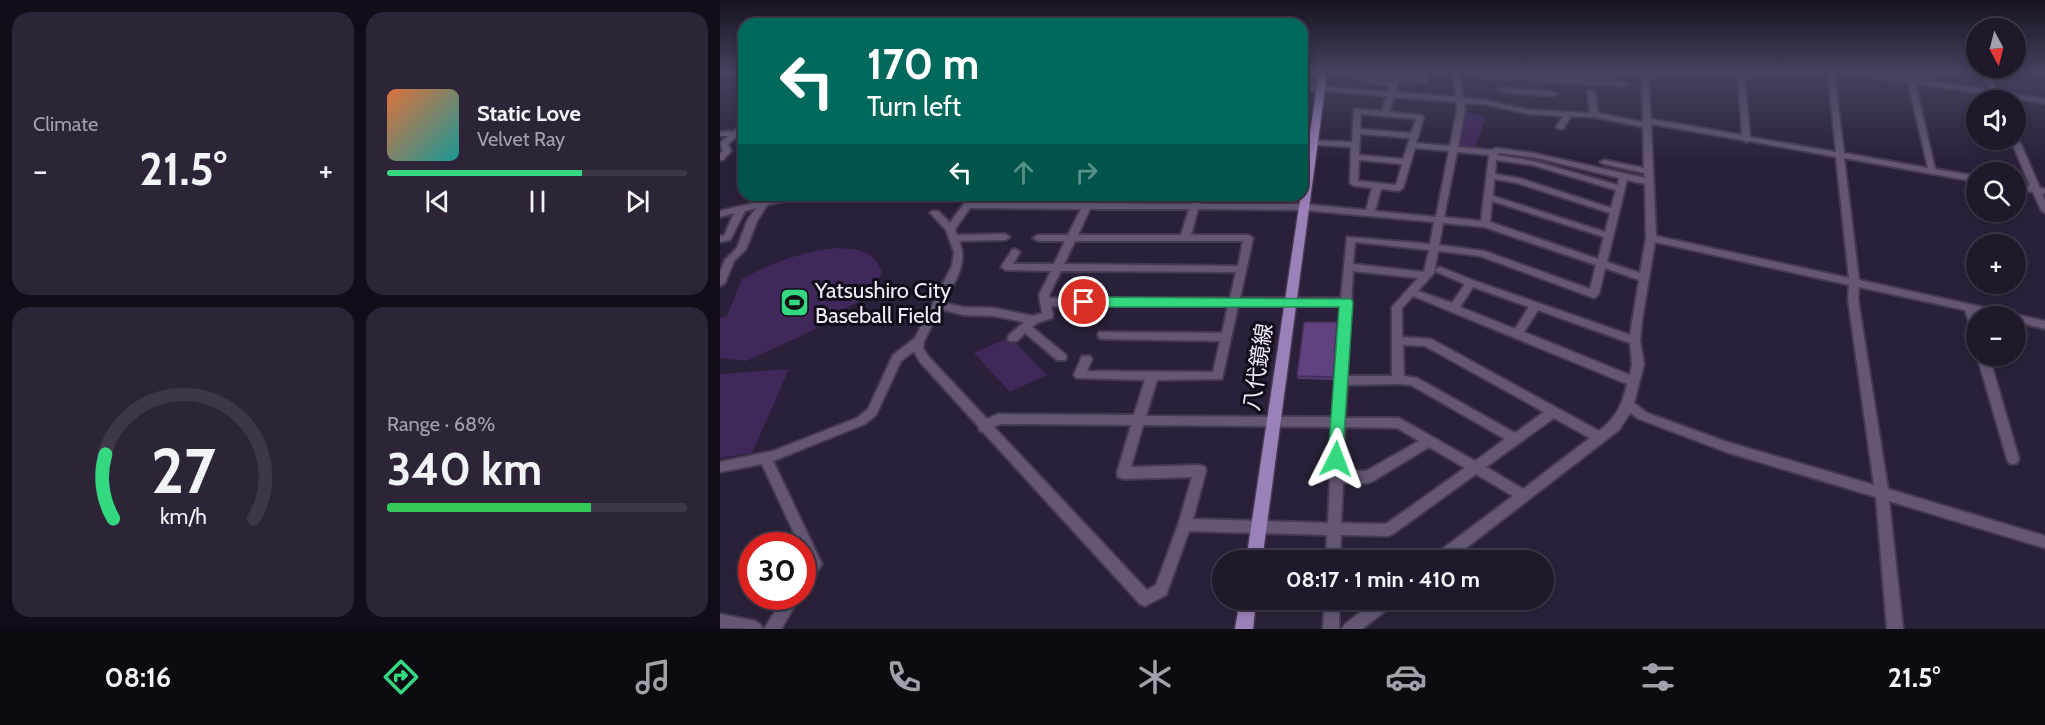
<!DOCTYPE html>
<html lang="en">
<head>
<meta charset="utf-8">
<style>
  body { margin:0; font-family:Cabin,"Noto Sans JP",sans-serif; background:#2d2537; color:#f1f3f6; height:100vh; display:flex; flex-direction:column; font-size:22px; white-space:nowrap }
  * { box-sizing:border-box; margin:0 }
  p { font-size:20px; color:#a2a0a9 }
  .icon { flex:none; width:33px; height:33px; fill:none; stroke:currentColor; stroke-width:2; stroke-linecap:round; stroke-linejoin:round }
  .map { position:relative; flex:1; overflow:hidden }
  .panel { display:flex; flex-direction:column; gap:12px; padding:12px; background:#120d18; width:720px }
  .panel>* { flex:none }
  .guide { position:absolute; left:18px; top:18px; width:570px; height:183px; border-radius:18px; box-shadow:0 3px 9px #0003,0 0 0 2px #3d3747; background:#00695c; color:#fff; overflow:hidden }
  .needle { width:39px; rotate:173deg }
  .controls { position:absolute; left:1246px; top:18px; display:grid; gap:12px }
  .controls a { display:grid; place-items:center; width:60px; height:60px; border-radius:50%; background:#20182b; box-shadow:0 3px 9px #0003,0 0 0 2px #3d3747; font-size:30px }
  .speed { position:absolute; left:18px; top:532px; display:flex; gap:12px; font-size:30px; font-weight:700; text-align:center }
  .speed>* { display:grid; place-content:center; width:78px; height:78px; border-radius:50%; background:#20182b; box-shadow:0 3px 9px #0003,0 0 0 2px #3d3747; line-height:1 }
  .speed .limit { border:9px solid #d22; background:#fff; color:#111 }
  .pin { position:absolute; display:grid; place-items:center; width:51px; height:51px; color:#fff; margin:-26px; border:3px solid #fff; border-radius:50%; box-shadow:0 2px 6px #0007 }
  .me { position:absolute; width:66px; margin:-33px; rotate:3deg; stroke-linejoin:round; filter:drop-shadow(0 0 4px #0008) }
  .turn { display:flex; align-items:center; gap:21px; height:126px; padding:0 30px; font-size:27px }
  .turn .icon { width:78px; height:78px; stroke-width:2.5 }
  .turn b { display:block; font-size:42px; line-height:51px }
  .lanes { display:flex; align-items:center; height:57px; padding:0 30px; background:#0003; justify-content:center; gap:30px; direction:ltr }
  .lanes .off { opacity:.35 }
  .big { font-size:45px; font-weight:800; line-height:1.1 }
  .panel .widget { flex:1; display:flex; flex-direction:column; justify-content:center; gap:9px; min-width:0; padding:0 21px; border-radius:18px; background:#2d2537 }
  .panel .dial { align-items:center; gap:0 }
  .dial svg { height:156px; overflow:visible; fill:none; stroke:#3d3747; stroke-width:7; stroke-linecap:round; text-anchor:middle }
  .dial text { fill:#f1f3f6; stroke:none }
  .song { display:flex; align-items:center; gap:18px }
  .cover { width:72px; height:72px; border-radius:9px; background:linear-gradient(135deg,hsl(20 70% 55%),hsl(180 70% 35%)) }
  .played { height:6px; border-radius:3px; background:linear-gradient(90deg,#34d881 65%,#3d3747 65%) }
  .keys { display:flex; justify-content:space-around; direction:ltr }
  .heat { display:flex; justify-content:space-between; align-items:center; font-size:33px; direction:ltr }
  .charge { height:9px; border-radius:4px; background:linear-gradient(90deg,#34c759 68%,#3d3747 0) }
  .panel .tiles { flex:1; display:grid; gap:12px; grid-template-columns:repeat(2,1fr) }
  .trip { position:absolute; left:492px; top:550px; width:342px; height:60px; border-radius:30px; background:#20182b; box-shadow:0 3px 9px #0003,0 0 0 2px #3d3747; font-weight:800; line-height:60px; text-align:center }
  .tab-bar { display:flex; height:96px; justify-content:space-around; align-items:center; background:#0d0a11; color:#a2a0a9 }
  .tab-bar .icon { width:42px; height:42px }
  .tab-bar .selected { color:#34d881 }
  .tab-bar b { font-size:27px; color:#f1f3f6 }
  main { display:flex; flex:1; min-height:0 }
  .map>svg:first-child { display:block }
</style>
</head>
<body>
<main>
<section class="panel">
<div class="tiles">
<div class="widget"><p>Climate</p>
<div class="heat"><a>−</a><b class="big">21.5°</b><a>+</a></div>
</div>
<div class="widget">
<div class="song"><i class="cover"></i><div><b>Static Love</b><p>Velvet Ray</p></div></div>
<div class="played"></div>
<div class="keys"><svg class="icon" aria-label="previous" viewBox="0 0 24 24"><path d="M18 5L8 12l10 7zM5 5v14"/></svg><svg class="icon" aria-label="pause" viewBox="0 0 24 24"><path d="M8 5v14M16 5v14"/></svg><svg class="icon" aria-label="next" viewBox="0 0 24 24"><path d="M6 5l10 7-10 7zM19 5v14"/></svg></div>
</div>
<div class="widget dial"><svg viewBox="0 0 100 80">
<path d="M14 69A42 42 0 1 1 86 69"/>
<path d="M14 69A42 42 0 0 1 10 36" stroke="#34d881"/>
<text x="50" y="56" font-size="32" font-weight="700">27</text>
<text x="50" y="72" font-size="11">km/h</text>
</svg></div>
<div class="widget"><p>Range · 68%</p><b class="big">340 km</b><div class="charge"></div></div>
</div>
</section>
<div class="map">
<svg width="1325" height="629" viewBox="0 0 1325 629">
  <rect width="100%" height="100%" fill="#2b2039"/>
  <g fill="#41285b">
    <path d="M742,111l24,6 -12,33 -16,-1z"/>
    <path d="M118,248c23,2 32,1 44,23l-4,14 -8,12 -47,21 -9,12 -68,31 -26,-3v-40l7,-2 15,-37c31,-17 61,-28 96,-31z"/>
    <path d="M290,337l37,38 -37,17 -36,-39z"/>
    <path d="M69,369l-37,84 -32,5v-84z"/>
  </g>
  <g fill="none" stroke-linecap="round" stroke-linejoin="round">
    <path stroke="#584669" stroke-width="1.5" d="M1189,77l136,21"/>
    <defs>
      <g id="minor">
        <path d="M623,73c16,0 32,7 49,8l2,-4 2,-1 24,2v-5h6l1,10 -28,-3 -4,12 61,5 -3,-24h6l4,25 21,2 46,10 60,3 -3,-22 4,-2 4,2 3,22 45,9 -1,-49h6l3,46 91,16 -4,-62h6l6,64 86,15 -8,-79h6l10,80 84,15 -20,-86 -48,-7 -3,-2h17l116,17 -7,-17h6l8,19 48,7v4l-46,-7 -3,3 -4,-4 -77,-12 20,86 42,7v6l-133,-24 15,122 186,41v8l-29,-7v-6h-23l-16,-3v23l-5,-4 -7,-22 -106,-23 -1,12 30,190 157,47v12l-156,-47 14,128h-16l-11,-132 -150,-45 -87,-33 -9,-6 -11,17 -170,131h-18l2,-5 80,-60 -37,-22 -83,60 -5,2 -47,-1 -1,26h-14l1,-26 -138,-4 -23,64 -21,11 -5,-2 -157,-172 -3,-1 -2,-5 -58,-64 -6,-11 -13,10 -25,54 -11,9 -92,37 49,103 -15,24 -5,2v-20l5,-7 -5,-11v-6h-2l-38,-82 -42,8v-10l53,-11 84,-33 11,-9 25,-54 22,-17 37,-72 2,-14 -8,-22 -14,-15 -2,-2 2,-2h6l12,12 20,-28h8l-5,7 111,1 4,-8h8l-3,8 98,1 3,-9h8l-2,9h103l63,6 6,-22 -18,-2 -4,-3 1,-36 -49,-3v-4l50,2 2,-33 28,2 5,-15 -85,-7v-4l86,7 2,-7 -18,-1zM674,97l62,5 1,8 -7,36 -34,-3 8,-26 -4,-2 -31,-3zM744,103l20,1 46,10 33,2 -7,11 4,2h3l8,-13 23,1 49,10 1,41 -40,-8 -4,2 4,2 40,9 1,5 -112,-25 -37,-5 -5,2 -33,-3 7,-37zM641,114l55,5 -5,14 -51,-4zM931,124l91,16 4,2 3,-1 87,16 13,121 -193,-42zM640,134l50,4 -7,21 -44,-4zM695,148l34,3 -13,66 -61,-6 6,-22 18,2 4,-3zM737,152l32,3 -8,66 -37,-4zM778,153l35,4 86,21 -1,7 -85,-24 -36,-6zM639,160l43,4 -6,21 -38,-4zM776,160l36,5 84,25 -5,18 -89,-29 -27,-5zM774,179l23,4 93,30 -5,19 -112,-36zM907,180l18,4 1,54 -6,35 -33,-11zM772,201l112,36 -6,22 -108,-37zM250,208l111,1 -13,26h-30l-5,3 5,3h27l-11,23h-41l7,-12 -5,-3 -3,1 -11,17 5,3 45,1 -12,24 3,18 -9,3 -39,-8 -31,-1 -19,-4c10,-21 25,-39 15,-62l46,-1 5,-3 -5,-3 -48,1 -2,-6zM370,209h99l-8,26h-103zM478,209l105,1 131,12 -4,22 -83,-7 -6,61h-101l13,-60 -5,-3h-57zM723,223l41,4 112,38 -6,24 -106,-38 -45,-6zM355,241h168l-5,25 -174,-2zM635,242l74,8 -5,22 -71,-8zM935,242l194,43 -1,14 26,186 -147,-43 -80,-29 -13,-10 10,-39 -4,-23 2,-21zM718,251l42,5 114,42 5,-4 6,-26 34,12 -9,55 -155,-54 -35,-14 -5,3 2,2 28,12 -13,19 -34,-12 16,-18zM341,271l175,1 -6,26h-180l-1,-3zM633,271l65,7 -26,29v69h-45zM753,287l56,20 -14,22 -55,-22zM693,296l214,88c-5,21 -10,33 -28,47l-168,-92 -29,-2v-29zM331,306h177l-6,27 -123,-1 -1,3 1,3 4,1 117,2 -7,31 -126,-1 5,-12 -2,-3h-8l-8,19 2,3 69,2 -11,35 -136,-1 -11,5 -59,-63 -5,-8 1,-7 16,-32 23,6 31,1 30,6 -15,13 -1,3 1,3h8l8,-8 32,27h8l2,-3 -2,-3 -33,-27 5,-4 15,-5 1,-3zM518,306h103l-8,111 -187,-1 11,-36 65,-1zM818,310l92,33 2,21 -2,11 -106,-43zM683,345l22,1 119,66 -29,21 -98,-55 -13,-2zM678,384l13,1 94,54 -30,22 -76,-43h-54l2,-33zM834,418l36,20 -67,51 -37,-22zM280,424l131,1 -14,48 1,4 5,2 69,-2 -14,48 -22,60 -9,5 -153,-163zM423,425l190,2 -3,47 -1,3 1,3 -2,43 -135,-4 13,-48 -1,-4 -5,-2 -69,2zM625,427l52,1 22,13 -53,30h-23zM709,447l36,21 -79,56 -45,-1 2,-40h25l5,-2z"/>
        <path d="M762,73l26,2 1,-2h6l1,4 -4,2 -26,-1 -2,-1z"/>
        <path d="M843,73h6l1,6 53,3 4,2 -4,2 -93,-5 -4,-2 4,-2 33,2z"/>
        <path d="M779,88l55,4 4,2 -4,2 -52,-4 -4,-2z"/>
        <path d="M21,125h3v6l-16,13 3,7 -8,9h-3v-7l3,-2 -3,-8 8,-7h-8v-4l14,-1z"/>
        <path d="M1296,138l3,2 21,48 5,1v4l-3,1 3,6v13l-4,-3 -8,-18 -17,-3v-6l14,3 -19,-46h5z"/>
        <path d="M67,195h15l-1,2 -34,8 -10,16 -11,28 -12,12 -9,22 -5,3v-14l5,-12 12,-12 10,-27 9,-13 -11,3 -15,29 -10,2v-6h4l10,-23 -14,4v-6z"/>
        <path d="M1257,356h12l30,103 -2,4 -4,1 -4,-1 -2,-4z"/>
        <path d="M64,597h16l-19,32h-17z"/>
        <path d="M605,600h14v29h-16z"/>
        <path d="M656,600h19l-2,5 -31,24h-20l3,-5z"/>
        <path d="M0,614l35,7 5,3 3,5 -43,-1z"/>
      </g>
      <g id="major">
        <path d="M599,73h8l-65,488h-16z"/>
        <path d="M520,600h16l-3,29h-18z"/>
      </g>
    </defs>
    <use href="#minor" stroke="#453a50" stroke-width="4"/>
    <use href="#major" stroke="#453a50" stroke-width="3"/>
    <use href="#minor" fill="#645774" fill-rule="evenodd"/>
    <use href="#major" fill="#9b81ba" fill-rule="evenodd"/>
  </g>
  <path fill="#53396f" d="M617,322l-4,58 -35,-1 -1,-3z"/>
  <path fill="#604281" stroke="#432e5a" stroke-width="1.5" d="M584,322h33l-4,55 -36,-1z"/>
  <linearGradient id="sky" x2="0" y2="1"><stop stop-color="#18121f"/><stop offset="0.45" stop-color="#44425f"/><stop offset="1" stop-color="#44425f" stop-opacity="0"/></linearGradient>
  <rect width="1325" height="161" fill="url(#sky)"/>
  <path fill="#34d881" stroke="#228c54" stroke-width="1.5" d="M364,297l267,2 2,3 -11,162h-11l-3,-5 11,-152h-255l-7,-5z"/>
  <defs>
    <symbol id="stadium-square" viewBox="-11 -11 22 22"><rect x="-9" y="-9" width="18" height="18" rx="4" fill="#34d881" stroke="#110c17"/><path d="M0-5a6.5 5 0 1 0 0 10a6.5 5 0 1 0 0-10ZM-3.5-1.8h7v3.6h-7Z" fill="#111"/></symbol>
  </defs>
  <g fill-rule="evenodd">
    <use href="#stadium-square" x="58" y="286" width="33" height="33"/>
  </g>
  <g text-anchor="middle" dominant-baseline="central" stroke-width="6" stroke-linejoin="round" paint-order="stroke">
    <g font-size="22" fill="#f1eafb" stroke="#110c17" text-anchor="start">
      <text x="95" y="290">Yatsushiro City<tspan x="95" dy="25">Baseball Field</tspan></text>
    </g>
    <g font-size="22" fill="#f1eafb" stroke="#110c17">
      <text transform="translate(538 367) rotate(-81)">八代鏡線</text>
    </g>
  </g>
</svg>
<div class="controls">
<a><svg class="needle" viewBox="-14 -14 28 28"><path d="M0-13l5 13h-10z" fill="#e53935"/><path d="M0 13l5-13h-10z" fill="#a2a0a9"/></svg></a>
<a><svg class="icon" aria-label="sound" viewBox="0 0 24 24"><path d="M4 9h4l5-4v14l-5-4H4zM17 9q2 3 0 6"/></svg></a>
<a><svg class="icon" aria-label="search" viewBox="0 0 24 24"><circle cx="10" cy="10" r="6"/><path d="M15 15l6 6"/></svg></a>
<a>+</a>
<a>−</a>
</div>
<div class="speed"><div class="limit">30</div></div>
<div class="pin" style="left:364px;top:302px;background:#d93025"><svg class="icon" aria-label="arrive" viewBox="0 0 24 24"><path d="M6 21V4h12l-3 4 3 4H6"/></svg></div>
<svg class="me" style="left:616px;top:459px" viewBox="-20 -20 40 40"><path d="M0-17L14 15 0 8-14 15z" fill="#34d881" stroke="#fff" stroke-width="4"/></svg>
<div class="trip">08:17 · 1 min · 410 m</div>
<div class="guide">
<div class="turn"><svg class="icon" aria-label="left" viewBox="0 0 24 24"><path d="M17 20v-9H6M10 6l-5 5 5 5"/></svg><div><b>170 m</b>Turn left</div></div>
<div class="lanes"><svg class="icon" aria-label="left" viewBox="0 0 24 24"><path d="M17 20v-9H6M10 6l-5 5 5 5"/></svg><svg class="icon off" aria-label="ahead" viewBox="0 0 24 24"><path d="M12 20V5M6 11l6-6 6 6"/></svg><svg class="icon off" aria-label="right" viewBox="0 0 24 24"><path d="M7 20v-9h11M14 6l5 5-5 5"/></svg></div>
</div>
</div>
</main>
<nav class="tab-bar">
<b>08:16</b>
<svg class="icon selected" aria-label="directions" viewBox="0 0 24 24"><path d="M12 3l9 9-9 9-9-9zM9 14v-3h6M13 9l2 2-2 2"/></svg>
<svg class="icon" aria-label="music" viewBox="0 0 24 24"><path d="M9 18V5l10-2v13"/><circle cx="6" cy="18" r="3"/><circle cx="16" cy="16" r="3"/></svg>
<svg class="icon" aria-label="phone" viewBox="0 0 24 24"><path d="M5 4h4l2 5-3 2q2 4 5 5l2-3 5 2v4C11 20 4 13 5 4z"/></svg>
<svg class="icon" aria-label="climate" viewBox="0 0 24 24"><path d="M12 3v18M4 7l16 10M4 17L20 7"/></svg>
<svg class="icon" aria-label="car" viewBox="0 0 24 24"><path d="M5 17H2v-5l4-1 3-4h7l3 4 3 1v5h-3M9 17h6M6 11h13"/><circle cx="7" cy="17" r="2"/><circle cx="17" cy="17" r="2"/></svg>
<svg class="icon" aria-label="filters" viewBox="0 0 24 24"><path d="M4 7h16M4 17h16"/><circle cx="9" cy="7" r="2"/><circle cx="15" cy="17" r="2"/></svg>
<b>21.5°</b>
</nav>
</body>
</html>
